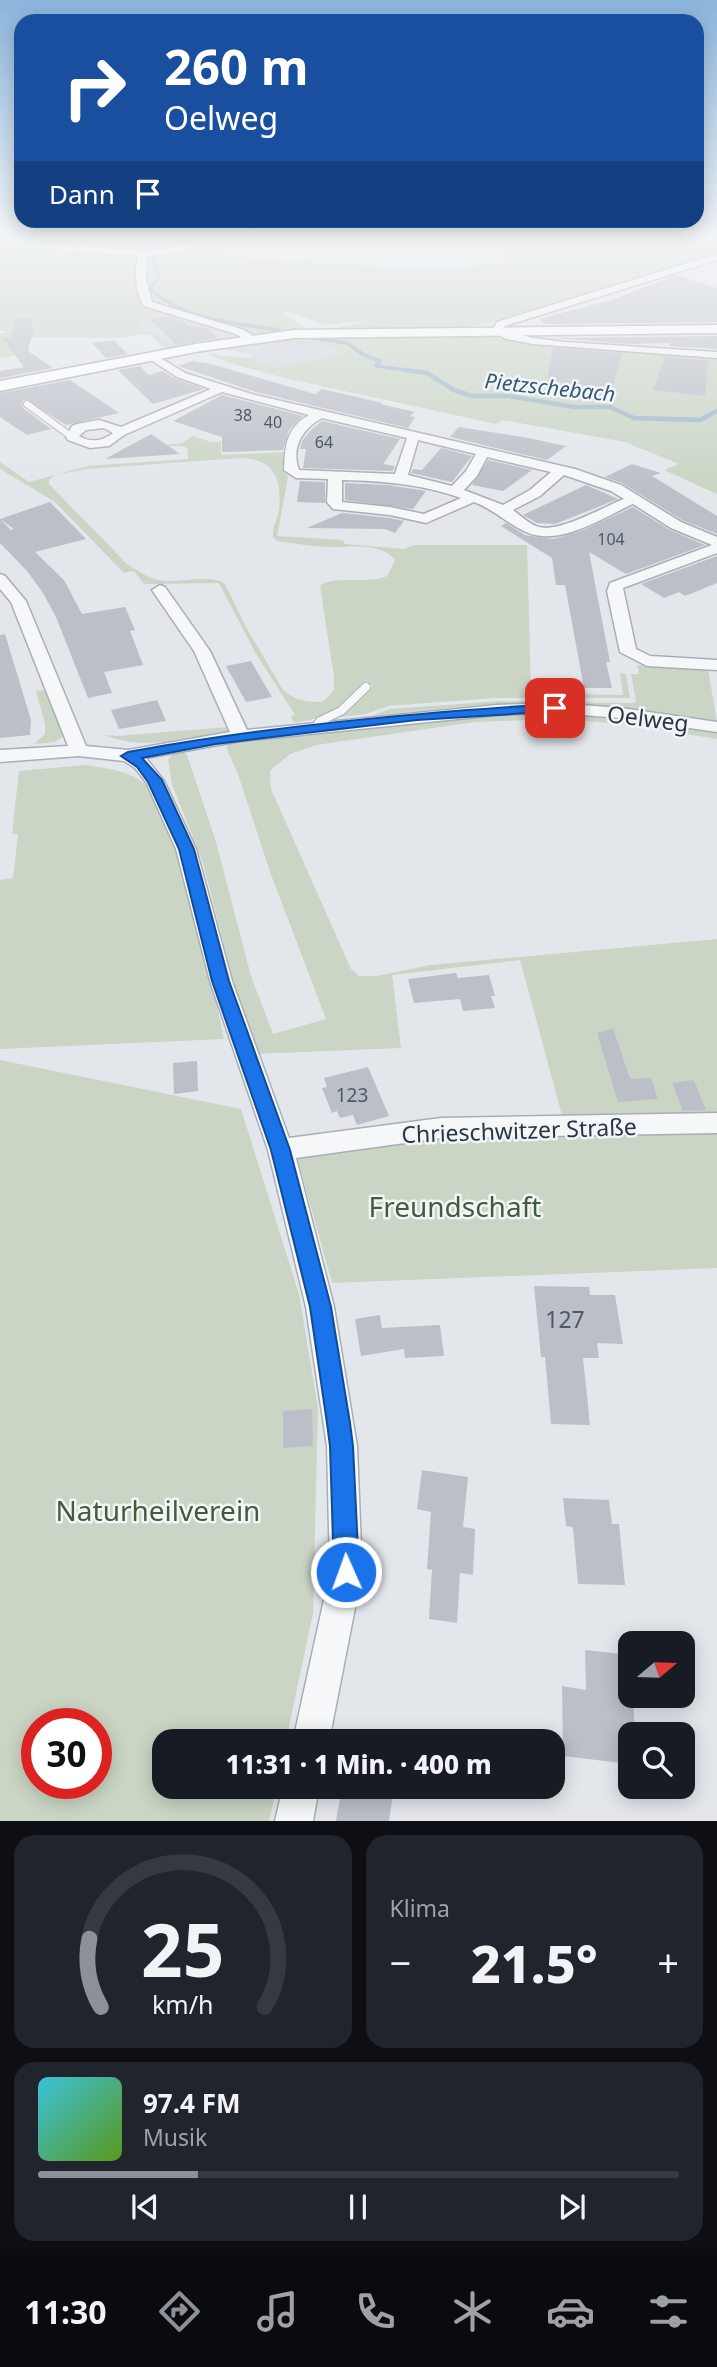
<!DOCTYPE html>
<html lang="de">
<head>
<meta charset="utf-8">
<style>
  body { margin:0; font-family:"Noto Sans",sans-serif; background:#20242c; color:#f1f3f6; height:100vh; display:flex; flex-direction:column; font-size:26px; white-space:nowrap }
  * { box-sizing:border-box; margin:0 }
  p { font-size:23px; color:#9ea1a6 }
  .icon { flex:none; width:38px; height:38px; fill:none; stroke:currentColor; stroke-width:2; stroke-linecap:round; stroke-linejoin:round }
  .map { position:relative; height:1821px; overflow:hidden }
  .drawer { display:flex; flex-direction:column; gap:14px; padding:14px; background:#0d0f14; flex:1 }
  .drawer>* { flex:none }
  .hud { position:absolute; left:14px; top:14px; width:690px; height:214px; border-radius:21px; box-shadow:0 4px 18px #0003; background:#1a4fa0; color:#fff; overflow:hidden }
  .needle { width:46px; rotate:71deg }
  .buttons { position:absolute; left:618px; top:1631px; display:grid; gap:14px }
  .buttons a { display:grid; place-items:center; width:77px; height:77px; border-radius:14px; background:#171b24; box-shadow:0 4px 18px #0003; font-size:35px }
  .speed { position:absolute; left:21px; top:1708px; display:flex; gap:14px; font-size:35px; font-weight:700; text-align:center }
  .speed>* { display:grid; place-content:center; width:91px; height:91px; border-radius:50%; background:#171b24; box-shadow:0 4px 18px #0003; line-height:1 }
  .speed .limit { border:10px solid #d22; background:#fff; color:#111 }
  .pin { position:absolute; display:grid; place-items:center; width:60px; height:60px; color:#fff; margin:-30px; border-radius:14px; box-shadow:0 4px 10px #0006 }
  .me { position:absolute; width:77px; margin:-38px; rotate:358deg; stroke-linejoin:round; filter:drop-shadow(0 0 5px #0008) }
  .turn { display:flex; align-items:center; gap:24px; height:147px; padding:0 35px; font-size:32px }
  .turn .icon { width:91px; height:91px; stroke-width:2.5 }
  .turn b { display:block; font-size:49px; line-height:60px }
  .then { display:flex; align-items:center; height:66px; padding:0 35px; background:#0003; gap:14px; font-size:26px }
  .big { font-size:52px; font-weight:800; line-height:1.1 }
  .drawer .tile { flex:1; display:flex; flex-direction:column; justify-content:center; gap:10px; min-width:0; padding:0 24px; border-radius:21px; background:#20242c }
  .drawer .dial { align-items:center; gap:0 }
  .dial svg { height:182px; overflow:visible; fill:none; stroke:#363941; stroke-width:7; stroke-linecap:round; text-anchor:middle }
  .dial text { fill:#f1f3f6; stroke:none }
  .song { display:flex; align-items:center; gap:21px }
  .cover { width:84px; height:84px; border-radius:10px; background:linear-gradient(135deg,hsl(190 70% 55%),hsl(90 70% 35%)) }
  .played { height:7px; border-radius:4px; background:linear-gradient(90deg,#8c9099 25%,#363941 25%) }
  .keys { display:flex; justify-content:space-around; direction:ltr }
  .heat { display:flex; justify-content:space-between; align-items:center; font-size:38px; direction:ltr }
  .drawer .tiles { flex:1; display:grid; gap:14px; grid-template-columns:1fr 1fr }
  .tile:last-child { grid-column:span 2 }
  .trip { position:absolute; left:152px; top:1729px; width:413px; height:70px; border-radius:21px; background:#171b24; box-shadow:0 4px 18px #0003; font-weight:800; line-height:70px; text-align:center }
  .menu { display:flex; height:112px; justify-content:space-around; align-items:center; background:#090b0e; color:#9ea1a6 }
  .menu .icon { width:49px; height:49px }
  .menu .active { color:#8c9099 }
  .menu b { font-size:32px; color:#f1f3f6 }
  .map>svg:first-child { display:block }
</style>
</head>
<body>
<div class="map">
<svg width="717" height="1821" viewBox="0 0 717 1821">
  <rect width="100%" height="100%" fill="#e3e7eb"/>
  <g fill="#d2d6dd">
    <path d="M0,235h45l-13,13h-27l-5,7z"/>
    <path d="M169,312l67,20 6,5 -67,12 -22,-19 -9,1 -10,-14z"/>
    <path d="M285,342h20l43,12 -73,14 -20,-5 -3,-10 -8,-8z"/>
  </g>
  <g fill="#cad5c5" fill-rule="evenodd">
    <path d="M45,235h168l-19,5c16,6 33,14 51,17 35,6 241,16 264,3l-26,-25h234v18c-79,23 -155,55 -235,71 -47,9 -97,4 -144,4l27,-7 -42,4 -29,-12 -13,-1 23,15 -1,5 155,2 259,24v136l-53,-24 15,-6 -54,-22 -123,-22 -6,4 -211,-46 -56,-15 -27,-12 -18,3c28,-5 42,6 70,3l2,6 19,5 72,-14c-35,-13 -66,-12 -103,-9l8,9 -36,-6 37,-12 -84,-24 -34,5 9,14 9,-1 22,19 -11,-1 -15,-14 -35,4h-103l14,16 -25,4v-25h9l-9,-3v-75l4,-7h69l64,8 -5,8 6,2 8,-10 -3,-6 -10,2 -39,-5v-3l-54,-3z"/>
    <path d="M193,436l18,6h10v13l63,-3v19l4,6 -11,59 66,4 2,4 59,5 11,-4h112l4,148 92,2 -3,-22 6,1 4,24h-136l-106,8 -22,8 -33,4 34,-25 6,-8 -5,-1c-22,18 -44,38 -75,38l-2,-6 4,-1 -40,-63 -36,-69 -75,1 -10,-13 -10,2 -69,-71 -55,-33v-7l29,20 59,-16 100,-7v-9l-3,-4 -36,1 33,-4zM242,458c32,2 40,20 37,51 -1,10 -7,18 -6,28l4,4c16,2 33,5 50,6 22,1 52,-6 68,13l-8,16c-21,9 -47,-1 -67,9l14,92v13l-10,11c-15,3 -29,-1 -41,-11l-37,-63 -21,-43c-13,-11 -49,0 -67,-4 -12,-3 -21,-10 -31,-16l-78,-80v-4l6,-5 31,-6z"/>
    <path d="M192,647l16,30 23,54c-40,6 -88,21 -126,4l12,1 111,-9z"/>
    <path d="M637,665l71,4 9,53c-56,-8 -113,-19 -170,-19 -59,0 -117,7 -176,13l19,-7 110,-8 133,2 3,-2 -5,-27h8z"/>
    <path d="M47,690l16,46 -8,6 -21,2 11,-10v-10l-9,-33z"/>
    <path d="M566,711l151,19v9l-91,-15 -70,-5 -81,3 -159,23 -26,9 -20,17 1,18 80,180 8,7h18l53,-11 287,-26v176l-154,4 -43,-159 -128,15 9,73 -149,6 -49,-191 -31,-79 -4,-24 5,-6 10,-2 4,3 29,87 35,134 22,58 53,-15 -56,-147 -32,-98 -12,-27 5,-4 25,-5 213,-24z"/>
    <path d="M85,765c20,3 44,5 60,19 40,33 67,200 79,255l-224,10v-169l13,-2 5,-44h-6l7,-63z"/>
    <path d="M0,1060l241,49 58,185 19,114 -5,205 -27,128h-122v46h113l-8,34h-269zM37,1724h59v59h-59z"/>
    <path d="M717,1131v137l-385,15 -36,-130 154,-19z"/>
  </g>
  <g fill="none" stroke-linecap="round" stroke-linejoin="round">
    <g stroke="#a0b7ca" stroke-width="3.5">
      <path d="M131,235l8,3 -2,2 5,5"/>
      <path d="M149,252l21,-17"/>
      <path d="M152,256l7,21 -9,11c33,32 85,35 129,42"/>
      <path d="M313,338l34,5 17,12 16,6 -4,5 44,6"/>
    </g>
    <path stroke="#a0b7ca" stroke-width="4.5" d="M405,370l22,3 27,17 18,6h36l66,11h36l24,11 66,2 17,-9"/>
  </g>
  <g fill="#bbc0c8">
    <path d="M677,275l40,13v34l-171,2 -7,-5 72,-19z"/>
    <path d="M168,316l15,5 6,5 19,2 10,10 -42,7 -26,-26z"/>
    <path d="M15,318h18l-1,10h2l-6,23 25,17 -53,10v-7l24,-4 -21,-28 2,-2 5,2z"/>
    <path d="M717,336v13l-48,-3 1,-3 -40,1 -75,-6z"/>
    <path d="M113,340l15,14 -22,4 -14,-15z"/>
    <path d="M553,348l69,5 -9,34 -52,-2 1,-3 -15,-1z"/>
    <path d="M665,357l52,4 -9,-1 -3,36 -52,-6z"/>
    <path d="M192,361l19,3 104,30 7,-5 61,14 -3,1 35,8 -5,4 5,1 -7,11 -152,-36 -78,-26z"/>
    <path d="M140,366l9,9 13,-4 14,8 28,10 -51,15 -35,-34z"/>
    <path d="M70,380l49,33 -53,12 -41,-26 -3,4 1,5 28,21 -24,6 -27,-18v-24z"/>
    <path d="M222,395l81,21 -14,14 -6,20 -61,2v-15l-49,-16z"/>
    <path d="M322,421l78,18 -17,25 12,2 -2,5 -90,-3 3,-19h-6l2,-8 9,-11z"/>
    <path d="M459,427l64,10 43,9 -19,14 -97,-23z"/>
    <path d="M151,434l29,20 -75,5z"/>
    <path d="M441,448l31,8 -20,26 -41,-9 2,-4 9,1z"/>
    <path d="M488,460l44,10 -29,21 -31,-6z"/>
    <path d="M632,464l29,9 -9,3 65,40v18l-35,-14 -60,-37 -17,-6z"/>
    <path d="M300,481l25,1v21l-28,-1z"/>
    <path d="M345,483l42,2 39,6 -13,18 -68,-9z"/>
    <path d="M586,485l32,14 -63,25 -18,-1 -14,-8z"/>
    <path d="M50,502l36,37 -51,13 29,28 18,34 43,-7 10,23 -5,1 13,34 -39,7 8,21 -24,5 -32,-81 -13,-24 -16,-22 -27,-28v-24l11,11 3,-1 -14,-10z"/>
    <path d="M633,507l37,23 35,15 -79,29 -37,-22 21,110h-4l6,26h-28l-19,-103h-9l-4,-27 -51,-32 5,-3 19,12 28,4 28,-8z"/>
    <path d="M342,513l48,5 14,3 -9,12 -10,-4 -78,-1z"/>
    <path d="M717,556v27l-32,13 -6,-4 -15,6 -23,-14z"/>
    <path d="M5,634l26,86 -1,15 -30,3v-103z"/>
    <path d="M251,661l21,36 -26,5 -20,-36z"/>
    <path d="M157,700l9,21 -47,8 -8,-19z"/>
    <path d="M456,973l2,5 31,-3 6,21h-4l4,12 -32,3 -3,-12 -46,4 -6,-24z"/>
    <path d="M613,1028l17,51 21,-1 7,21 -40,3 -21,-69z"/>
    <path d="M197,1061l1,30 -24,3 -1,-31z"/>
    <path d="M368,1067l21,49 -32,9 -4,-10 -13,3 -3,-7 -5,2 -10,-25 5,-1 -3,-9z"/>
    <path d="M694,1080l12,30 -23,1 -11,-28z"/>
    <path d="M534,1286l55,1 1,8h25l8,49 -26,-1 2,15h-16l7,67 -39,-1 -6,-67h-4z"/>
    <path d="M380,1315l2,13 58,-3 4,31 -39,2 -1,-9 -43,7 -6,-37z"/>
    <path d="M312,1409l1,37 -30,2v-37z"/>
    <path d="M422,1470l46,7 -5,50 12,2 -2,46 -13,-2 -3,50 -28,-4 3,-49 -5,-1 4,-57 -14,-3z"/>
    <path d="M563,1498l46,2 3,24h7l6,61 -47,-1 -5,-57 -7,-1z"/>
    <path d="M585,1650l45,5v41h3l2,38h-5v30l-67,-8 -1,-70 24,4z"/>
    <path d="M342,1787h52l-5,34h-53z"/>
  </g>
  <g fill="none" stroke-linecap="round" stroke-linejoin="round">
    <defs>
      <path id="lane-far2" d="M45,246l100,8 29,-4 46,-15"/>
      <path id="lane-far1" d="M27,404l45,33"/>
      <path id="lane" d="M315,728l5,-7 21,-10 25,-24"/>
      <g id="street">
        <path d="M143,252l5,3 -2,25 6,22 92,28 12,8v4h-8l-12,-8 -92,-28c-10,-16 -9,-33 -6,-51z"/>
        <path d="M717,254v6l-212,66 -2,4 30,8 32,4 152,10v6l-184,-14 -27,-5 -14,-8 5,-9z"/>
        <path d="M152,353l33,20 70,22 320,74 46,16 60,37 36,15v16l-94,35 13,61 14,7 67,4v10l-70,-4 -27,-14 -13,-61 3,-8 102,-38 -41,-17 -38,-24c-31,14 -73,43 -107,28 -18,-8 -33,-23 -52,-30l-48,21 -36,-8 -57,-6 -6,-7 1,-23 -32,-1 -12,-8c1,-24 2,-42 25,-55l-87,-23 -98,43 -15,11 -19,2 -22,-8 -2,-3 6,-11 5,-2 22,-4 22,7 90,-38 -34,-12 -29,-19 -2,-2zM322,418l85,20 -12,36 -96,-4c-8,-22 3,-41 23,-52zM104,428l9,5c-10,8 -22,10 -34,3l7,-6zM418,440l58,14 -10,17 -14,15 -44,-11zM487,457l64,15 -21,18 -27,15 -39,-15 13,-14zM564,475l47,16 13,8c-21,8 -68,36 -88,27 -8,-3 -16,-11 -23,-16l27,-14zM342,480c42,1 79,4 119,18l-37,16 -34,-7 -48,-5z"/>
        <path d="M0,574l5,2 21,25 60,145 42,4 102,-18 -36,-81 -42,-61 8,-5 5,2 45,64 37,79 250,-25 58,-2 66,5 96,14v10l-96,-14 -66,-5 -58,2 -256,26 -95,17 18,23 32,68 36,132 57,157 152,-20 276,-5v20l-276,5 -145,20 38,149 23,139 5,126 -33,169h-36l37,-169 -3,-126 -21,-139 -38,-157 -58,-169 -34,-132 -30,-67 -11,-14 -11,-7 -45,-5 -79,6v-12l68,-4 -57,-144 -11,-13z"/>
        <path d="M283,1787h36l-6,34h-38z"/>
      </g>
      <path id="secondary" d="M717,325v8l-423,5 -99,14 -195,39v-10l195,-37 99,-14z"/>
    </defs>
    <use href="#lane-far2" stroke="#a8aeb5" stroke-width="6"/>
    <use href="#lane-far1" stroke="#a8aeb5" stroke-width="8"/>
    <use href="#lane" stroke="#a8aeb5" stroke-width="10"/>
    <use href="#street" stroke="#a8aeb5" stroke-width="3"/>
    <use href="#secondary" stroke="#a8aeb5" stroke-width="3"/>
    <use href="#lane-far2" stroke="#f6f7f9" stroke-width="5"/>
    <use href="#lane-far1" stroke="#f6f7f9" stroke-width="6"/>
    <use href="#lane" stroke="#f6f7f9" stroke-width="8"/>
    <use href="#street" fill="#f6f7f9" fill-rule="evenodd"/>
    <use href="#secondary" fill="#fff" fill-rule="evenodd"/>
  </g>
  <linearGradient id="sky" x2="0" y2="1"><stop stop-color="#8bb5dc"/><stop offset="0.48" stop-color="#f2f4f6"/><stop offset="1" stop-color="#f2f4f6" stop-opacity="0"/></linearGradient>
  <rect width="717" height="490" fill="url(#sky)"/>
  <path fill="#1a73e8" stroke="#114b97" stroke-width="2" d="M555,704l5,1v6l-143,9 -103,12 -98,12 -74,14 20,22 32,69 35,132 61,169 41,157 19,116 3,23 6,126 -4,9 -9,4 -9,-4 -3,-9 -4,-126 -3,-23 -17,-116 -39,-157 -59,-169 -33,-132 -31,-67 -11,-15 -16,-11 7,-4c142,-26 284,-39 427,-48z"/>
  <g text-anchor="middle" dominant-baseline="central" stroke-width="5" stroke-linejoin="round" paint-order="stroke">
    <g font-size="16" fill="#4f5864">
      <text x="243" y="415">38</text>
      <text x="273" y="422">40</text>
      <text x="324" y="442">64</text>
      <text x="611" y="539">104</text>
    </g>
    <g font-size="19" fill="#4f5864">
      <text x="352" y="1095">123</text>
    </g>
    <g font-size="21" font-style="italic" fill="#365776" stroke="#f3f6f8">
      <text transform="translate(550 387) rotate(6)">Pietzschebach</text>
    </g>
    <g font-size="23" fill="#2b3543" stroke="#f3f6f8">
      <text transform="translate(648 718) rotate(7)">Oelweg</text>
      <text transform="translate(519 1130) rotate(-2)">Chrieschwitzer Straße</text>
    </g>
    <g font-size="23" fill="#4f5864">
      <text x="565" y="1319">127</text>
    </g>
    <g font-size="28" fill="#425e39" stroke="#f3f6f8">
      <text x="455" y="1206">Freundschaft</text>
      <text x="158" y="1510">Naturheilverein</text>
    </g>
  </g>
</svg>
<div class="buttons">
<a><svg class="needle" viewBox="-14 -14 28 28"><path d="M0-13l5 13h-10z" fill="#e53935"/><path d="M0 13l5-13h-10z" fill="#9ea1a6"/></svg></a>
<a><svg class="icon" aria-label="search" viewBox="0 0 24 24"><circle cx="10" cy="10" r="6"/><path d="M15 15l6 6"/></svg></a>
</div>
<div class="speed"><div class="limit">30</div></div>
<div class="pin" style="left:555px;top:708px;background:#d93025"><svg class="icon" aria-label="arrive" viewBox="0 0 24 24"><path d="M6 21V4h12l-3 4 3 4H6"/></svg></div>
<svg class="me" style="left:346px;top:1572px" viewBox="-20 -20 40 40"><circle r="17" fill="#1a73e8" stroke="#fff" stroke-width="3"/><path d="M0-11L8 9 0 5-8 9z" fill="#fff"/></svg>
<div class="trip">11:31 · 1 Min. · 400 m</div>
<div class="hud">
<div class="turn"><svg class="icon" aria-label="right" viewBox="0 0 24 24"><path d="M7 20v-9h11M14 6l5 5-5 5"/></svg><div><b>260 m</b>Oelweg</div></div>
<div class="then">Dann<svg class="icon" aria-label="arrive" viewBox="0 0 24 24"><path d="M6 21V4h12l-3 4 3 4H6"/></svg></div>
</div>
</div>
<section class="drawer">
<div class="tiles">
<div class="tile dial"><svg viewBox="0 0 100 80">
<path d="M14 69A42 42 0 1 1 86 69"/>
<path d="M14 69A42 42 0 0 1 9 39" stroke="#8c9099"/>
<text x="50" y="56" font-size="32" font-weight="700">25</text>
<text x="50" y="72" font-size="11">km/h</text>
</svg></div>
<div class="tile"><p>Klima</p>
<div class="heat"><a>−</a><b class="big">21.5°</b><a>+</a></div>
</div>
<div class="tile">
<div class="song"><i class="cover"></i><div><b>97.4 FM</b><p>Musik</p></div></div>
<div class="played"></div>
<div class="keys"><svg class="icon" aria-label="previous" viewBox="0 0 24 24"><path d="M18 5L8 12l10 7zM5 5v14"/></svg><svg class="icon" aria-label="pause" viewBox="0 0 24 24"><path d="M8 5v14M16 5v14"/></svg><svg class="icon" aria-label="next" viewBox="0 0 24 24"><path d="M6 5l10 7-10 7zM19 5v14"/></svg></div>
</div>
</div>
</section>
<nav class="menu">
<b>11:30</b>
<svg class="icon active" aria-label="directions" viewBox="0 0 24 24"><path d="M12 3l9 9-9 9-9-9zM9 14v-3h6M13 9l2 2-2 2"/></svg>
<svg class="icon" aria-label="music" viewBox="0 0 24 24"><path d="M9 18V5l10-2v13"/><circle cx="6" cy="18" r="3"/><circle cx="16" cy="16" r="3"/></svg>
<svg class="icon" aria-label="phone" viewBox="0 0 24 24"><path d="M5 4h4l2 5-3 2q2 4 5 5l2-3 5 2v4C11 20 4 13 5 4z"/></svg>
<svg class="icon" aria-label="climate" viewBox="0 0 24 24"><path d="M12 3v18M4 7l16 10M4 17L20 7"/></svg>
<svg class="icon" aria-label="car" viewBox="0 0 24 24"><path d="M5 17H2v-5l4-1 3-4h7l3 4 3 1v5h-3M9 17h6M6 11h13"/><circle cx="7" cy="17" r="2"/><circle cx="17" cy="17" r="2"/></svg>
<svg class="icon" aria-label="filters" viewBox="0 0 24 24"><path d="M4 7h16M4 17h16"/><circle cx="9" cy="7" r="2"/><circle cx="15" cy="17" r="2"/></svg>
</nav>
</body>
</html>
